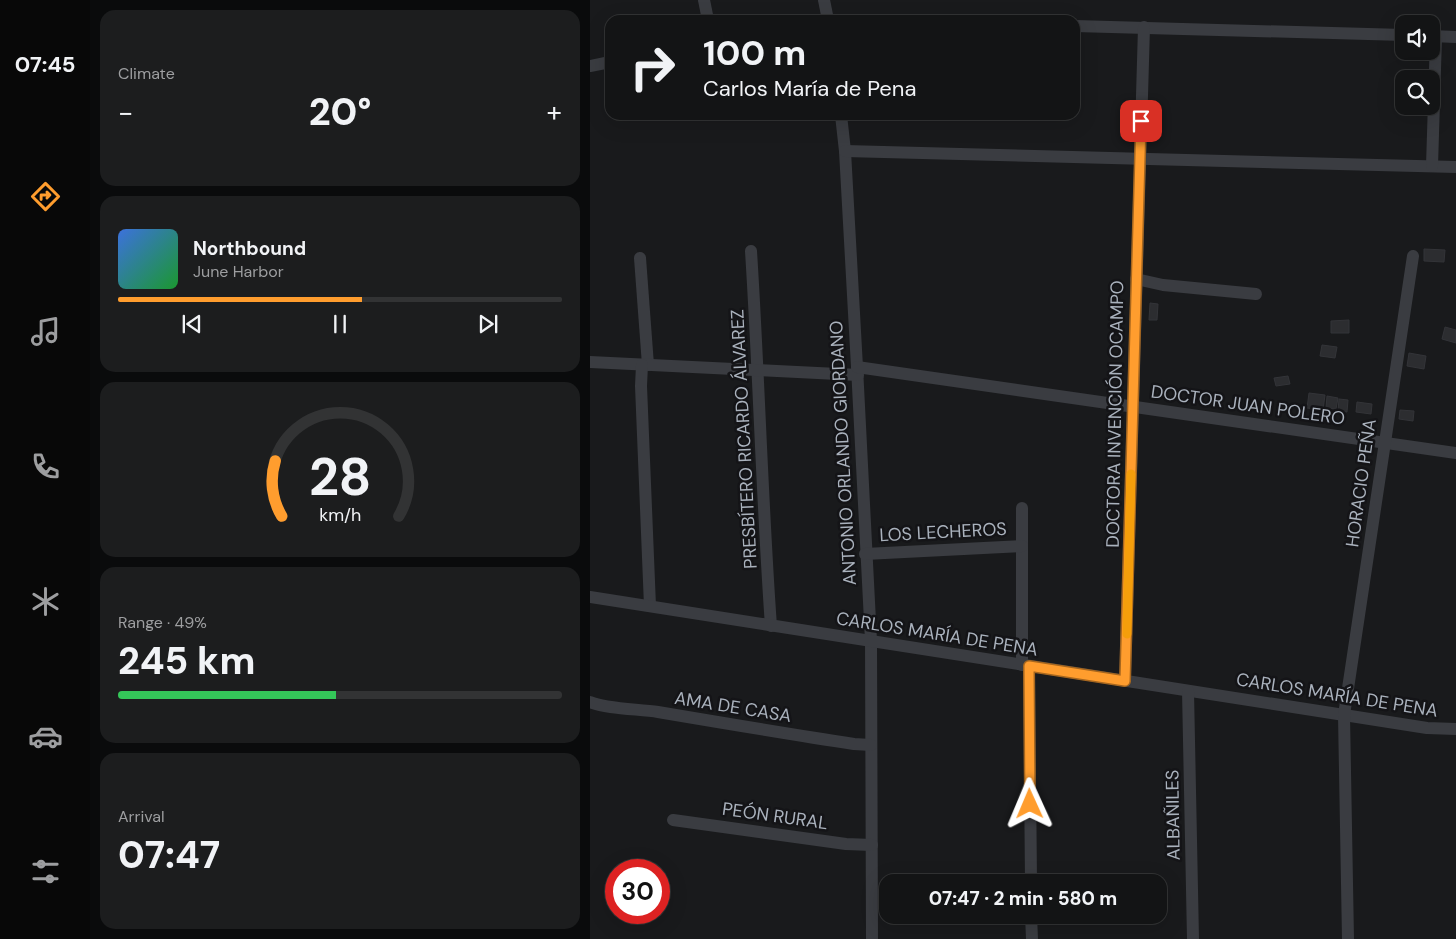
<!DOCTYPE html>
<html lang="en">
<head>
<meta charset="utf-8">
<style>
  body { margin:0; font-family:"DM Sans",sans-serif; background:#1c1d1e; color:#f1f3f6; height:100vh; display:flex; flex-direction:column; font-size:19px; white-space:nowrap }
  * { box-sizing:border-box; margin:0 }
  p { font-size:16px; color:#9d9ea0 }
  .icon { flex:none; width:28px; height:28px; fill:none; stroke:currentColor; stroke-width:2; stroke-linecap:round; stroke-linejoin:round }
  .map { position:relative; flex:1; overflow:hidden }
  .details { display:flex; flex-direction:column; gap:10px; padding:10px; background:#0a0b0c; width:500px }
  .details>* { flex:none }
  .banner { position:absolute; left:15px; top:15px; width:475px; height:105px; border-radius:15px; box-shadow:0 5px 20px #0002,0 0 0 1px #323334; background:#131415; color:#f1f3f6; overflow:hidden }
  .buttons { position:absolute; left:805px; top:15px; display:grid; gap:10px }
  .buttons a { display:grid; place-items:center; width:45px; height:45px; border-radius:10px; background:#131415; box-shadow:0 5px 20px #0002,0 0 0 1px #323334; font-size:25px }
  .speed { position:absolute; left:15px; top:859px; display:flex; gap:10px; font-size:25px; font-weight:700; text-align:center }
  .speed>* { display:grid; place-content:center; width:65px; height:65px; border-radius:50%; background:#131415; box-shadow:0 5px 20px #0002,0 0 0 1px #323334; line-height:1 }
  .speed .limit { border:8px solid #d22; background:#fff; color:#111 }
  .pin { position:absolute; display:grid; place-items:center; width:42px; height:42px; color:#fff; margin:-21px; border-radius:10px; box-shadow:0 2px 8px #0006 }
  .me { position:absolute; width:55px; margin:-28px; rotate:359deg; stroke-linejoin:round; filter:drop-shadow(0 0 4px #0008) }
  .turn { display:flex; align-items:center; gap:18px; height:105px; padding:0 15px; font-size:22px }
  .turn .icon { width:65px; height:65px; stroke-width:2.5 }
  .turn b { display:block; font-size:35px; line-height:42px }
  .big { font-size:38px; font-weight:800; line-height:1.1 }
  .details .widget { flex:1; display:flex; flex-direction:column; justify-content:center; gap:8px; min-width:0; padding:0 18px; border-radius:15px; background:#1c1d1e }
  .details .dial { align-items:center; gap:0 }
  .dial svg { height:130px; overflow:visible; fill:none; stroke:#323334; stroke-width:7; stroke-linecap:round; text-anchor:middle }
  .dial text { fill:#f1f3f6; stroke:none }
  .song { display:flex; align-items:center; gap:15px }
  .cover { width:60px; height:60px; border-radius:8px; background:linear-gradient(135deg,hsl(220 70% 55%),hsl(130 70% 35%)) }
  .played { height:5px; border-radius:2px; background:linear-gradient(90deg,#ff9d2e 55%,#323334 55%) }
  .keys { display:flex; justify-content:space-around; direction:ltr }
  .heat { display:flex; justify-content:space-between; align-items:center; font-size:28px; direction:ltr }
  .charge { height:8px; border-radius:4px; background:linear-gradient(90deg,#34c759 49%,#323334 0) }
  .trip { position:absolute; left:289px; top:874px; width:288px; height:50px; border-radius:15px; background:#131415; box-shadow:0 5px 20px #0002,0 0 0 1px #323334; font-weight:800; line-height:50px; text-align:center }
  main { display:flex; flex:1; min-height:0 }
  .tab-bar { display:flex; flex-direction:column; width:90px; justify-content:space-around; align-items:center; background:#080808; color:#9d9ea0 }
  .tab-bar .icon { width:35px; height:35px }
  .tab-bar .selected { color:#ff9d2e }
  .tab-bar b { font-size:22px; color:#f1f3f6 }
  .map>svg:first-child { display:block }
</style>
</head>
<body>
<main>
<nav class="tab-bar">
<b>07:45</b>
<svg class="icon selected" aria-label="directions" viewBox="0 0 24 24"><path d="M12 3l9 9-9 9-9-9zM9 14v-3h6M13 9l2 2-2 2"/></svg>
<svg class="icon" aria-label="music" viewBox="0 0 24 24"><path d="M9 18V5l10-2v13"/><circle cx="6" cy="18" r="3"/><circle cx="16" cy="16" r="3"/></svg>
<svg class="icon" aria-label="phone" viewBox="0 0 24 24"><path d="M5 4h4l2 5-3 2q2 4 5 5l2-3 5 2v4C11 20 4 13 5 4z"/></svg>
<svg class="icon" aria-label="climate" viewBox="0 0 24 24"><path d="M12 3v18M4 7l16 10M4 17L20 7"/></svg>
<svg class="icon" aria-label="car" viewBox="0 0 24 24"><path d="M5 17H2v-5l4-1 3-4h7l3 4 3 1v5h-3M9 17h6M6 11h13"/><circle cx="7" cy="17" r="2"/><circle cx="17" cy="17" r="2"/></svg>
<svg class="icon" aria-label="filters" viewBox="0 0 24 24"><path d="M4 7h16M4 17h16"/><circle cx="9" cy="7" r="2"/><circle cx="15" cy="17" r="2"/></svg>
</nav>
<section class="details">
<div class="widget"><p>Climate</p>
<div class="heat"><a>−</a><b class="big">20°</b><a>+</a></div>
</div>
<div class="widget">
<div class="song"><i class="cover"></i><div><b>Northbound</b><p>June Harbor</p></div></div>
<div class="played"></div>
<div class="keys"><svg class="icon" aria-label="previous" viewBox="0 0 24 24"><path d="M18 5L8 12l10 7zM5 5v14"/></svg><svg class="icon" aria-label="pause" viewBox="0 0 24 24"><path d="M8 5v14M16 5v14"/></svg><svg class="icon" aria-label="next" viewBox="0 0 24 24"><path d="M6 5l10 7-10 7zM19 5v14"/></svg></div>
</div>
<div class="widget dial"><svg viewBox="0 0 100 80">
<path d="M14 69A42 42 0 1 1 86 69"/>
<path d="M14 69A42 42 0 0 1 10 35" stroke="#ff9d2e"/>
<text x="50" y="56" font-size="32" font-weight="700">28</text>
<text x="50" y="72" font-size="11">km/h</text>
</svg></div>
<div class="widget"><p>Range · 49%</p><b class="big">245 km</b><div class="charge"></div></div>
<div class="widget"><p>Arrival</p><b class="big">07:47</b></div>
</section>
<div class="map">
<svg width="866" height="939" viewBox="0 0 866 939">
  <rect width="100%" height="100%" fill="#191a1c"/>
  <g fill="#2c2d30" stroke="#333438">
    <path d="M834,249l21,1 -1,12 -20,-1z"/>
    <path d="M560,303l8,1 -1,16h-8z"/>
    <path d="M759,320v13h-18v-12z"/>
    <path d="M855,327l11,3v13l-14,-4z"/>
    <path d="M732,345l15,2 -2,11 -15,-2z"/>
    <path d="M819,353l17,3 -2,13 -17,-3z"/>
    <path d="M698,376l2,8 -14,2 -2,-8z"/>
    <path d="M719,393l16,2 -2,15 -16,-2z"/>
    <path d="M737,396l11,2 -2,11 -10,-1z"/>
    <path d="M749,399l9,1 -1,12 -9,-1z"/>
    <path d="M767,402l15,2 -1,10 -15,-2z"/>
    <path d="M810,410l14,1 -1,10 -14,-2z"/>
  </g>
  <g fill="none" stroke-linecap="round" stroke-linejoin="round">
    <g stroke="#3a3c41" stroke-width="12">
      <path d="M114,0l4,20"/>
      <path d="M234,0l4,20"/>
      <path d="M485,26l329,9"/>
      <path d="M841,36l25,1"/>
      <path d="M0,66l20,-4"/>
      <path d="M251,115l4,36 12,216 14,274 1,298"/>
      <path d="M255,151l611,16"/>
      <path d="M842,166l4,-129"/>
      <path d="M161,251c8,125 11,250 20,375"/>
      <path d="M50,258l8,107"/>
      <path d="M546,279l27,6 93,9"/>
      <path d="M0,362l268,13"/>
      <path d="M52,365l-1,21 9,220"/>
      <path d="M267,367l599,86"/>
      <path d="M432,508v157"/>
      <path d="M275,554l157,-8"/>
      <path d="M0,597l837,131 29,1"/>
      <path d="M439,666l2,216"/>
      <path d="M535,681l19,-654"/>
      <path d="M598,691l5,248"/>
      <path d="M0,702c16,7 49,7 68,10 65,11 130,22 196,32l17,1"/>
      <path d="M83,820l173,24 26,1"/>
      <path d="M441,915l1,24"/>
      <path d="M758,939l-4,-224 69,-459"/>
    </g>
  </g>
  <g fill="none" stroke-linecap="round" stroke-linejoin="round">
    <defs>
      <path id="route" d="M440,804l-1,-138 96,15 16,-560"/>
    </defs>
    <use href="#route" stroke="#a6661e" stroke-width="12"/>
    <use href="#route" stroke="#ff9d2e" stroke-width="9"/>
    <path stroke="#f59e0b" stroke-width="9" d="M537,634l4,-160"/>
  </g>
  <g text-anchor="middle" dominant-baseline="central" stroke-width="5" stroke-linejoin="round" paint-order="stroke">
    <g font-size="18" fill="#aab2bd" stroke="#141417">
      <text transform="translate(658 405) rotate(8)">DOCTOR JUAN POLERO</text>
      <text transform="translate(525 414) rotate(-89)">DOCTORA INVENCIÓN OCAMPO</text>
      <text transform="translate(154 439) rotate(-93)">PRESBÍTERO RICARDO ÁLVAREZ</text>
      <text transform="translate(253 453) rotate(-93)">ANTONIO ORLANDO GIORDANO</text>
      <text transform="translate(771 483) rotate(-82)">HORACIO PEÑA</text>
      <text transform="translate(353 532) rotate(-3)">LOS LECHEROS</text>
      <text transform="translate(347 634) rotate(9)">CARLOS MARÍA DE PENA</text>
      <text transform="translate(747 695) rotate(9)">CARLOS MARÍA DE PENA</text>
      <text transform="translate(143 707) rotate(9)">AMA DE CASA</text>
      <text transform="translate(583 815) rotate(-91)">ALBAÑILES</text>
      <text transform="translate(185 816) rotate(8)">PEÓN RURAL</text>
    </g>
  </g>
</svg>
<div class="buttons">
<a><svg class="icon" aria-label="sound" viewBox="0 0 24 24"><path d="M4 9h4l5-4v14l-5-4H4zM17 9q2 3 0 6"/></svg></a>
<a><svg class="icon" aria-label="search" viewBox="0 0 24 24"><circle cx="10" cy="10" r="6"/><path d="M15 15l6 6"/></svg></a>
</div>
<div class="speed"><div class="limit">30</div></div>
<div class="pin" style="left:551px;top:121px;background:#d93025"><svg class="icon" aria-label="arrive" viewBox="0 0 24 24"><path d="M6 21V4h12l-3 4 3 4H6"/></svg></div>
<svg class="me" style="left:440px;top:804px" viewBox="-20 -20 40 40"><path d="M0-17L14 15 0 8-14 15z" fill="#ff9d2e" stroke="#fff" stroke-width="4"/></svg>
<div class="trip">07:47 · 2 min · 580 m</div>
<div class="banner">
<div class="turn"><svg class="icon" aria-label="right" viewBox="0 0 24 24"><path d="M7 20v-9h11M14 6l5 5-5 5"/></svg><div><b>100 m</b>Carlos María de Pena</div></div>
</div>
</div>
</main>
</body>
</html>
